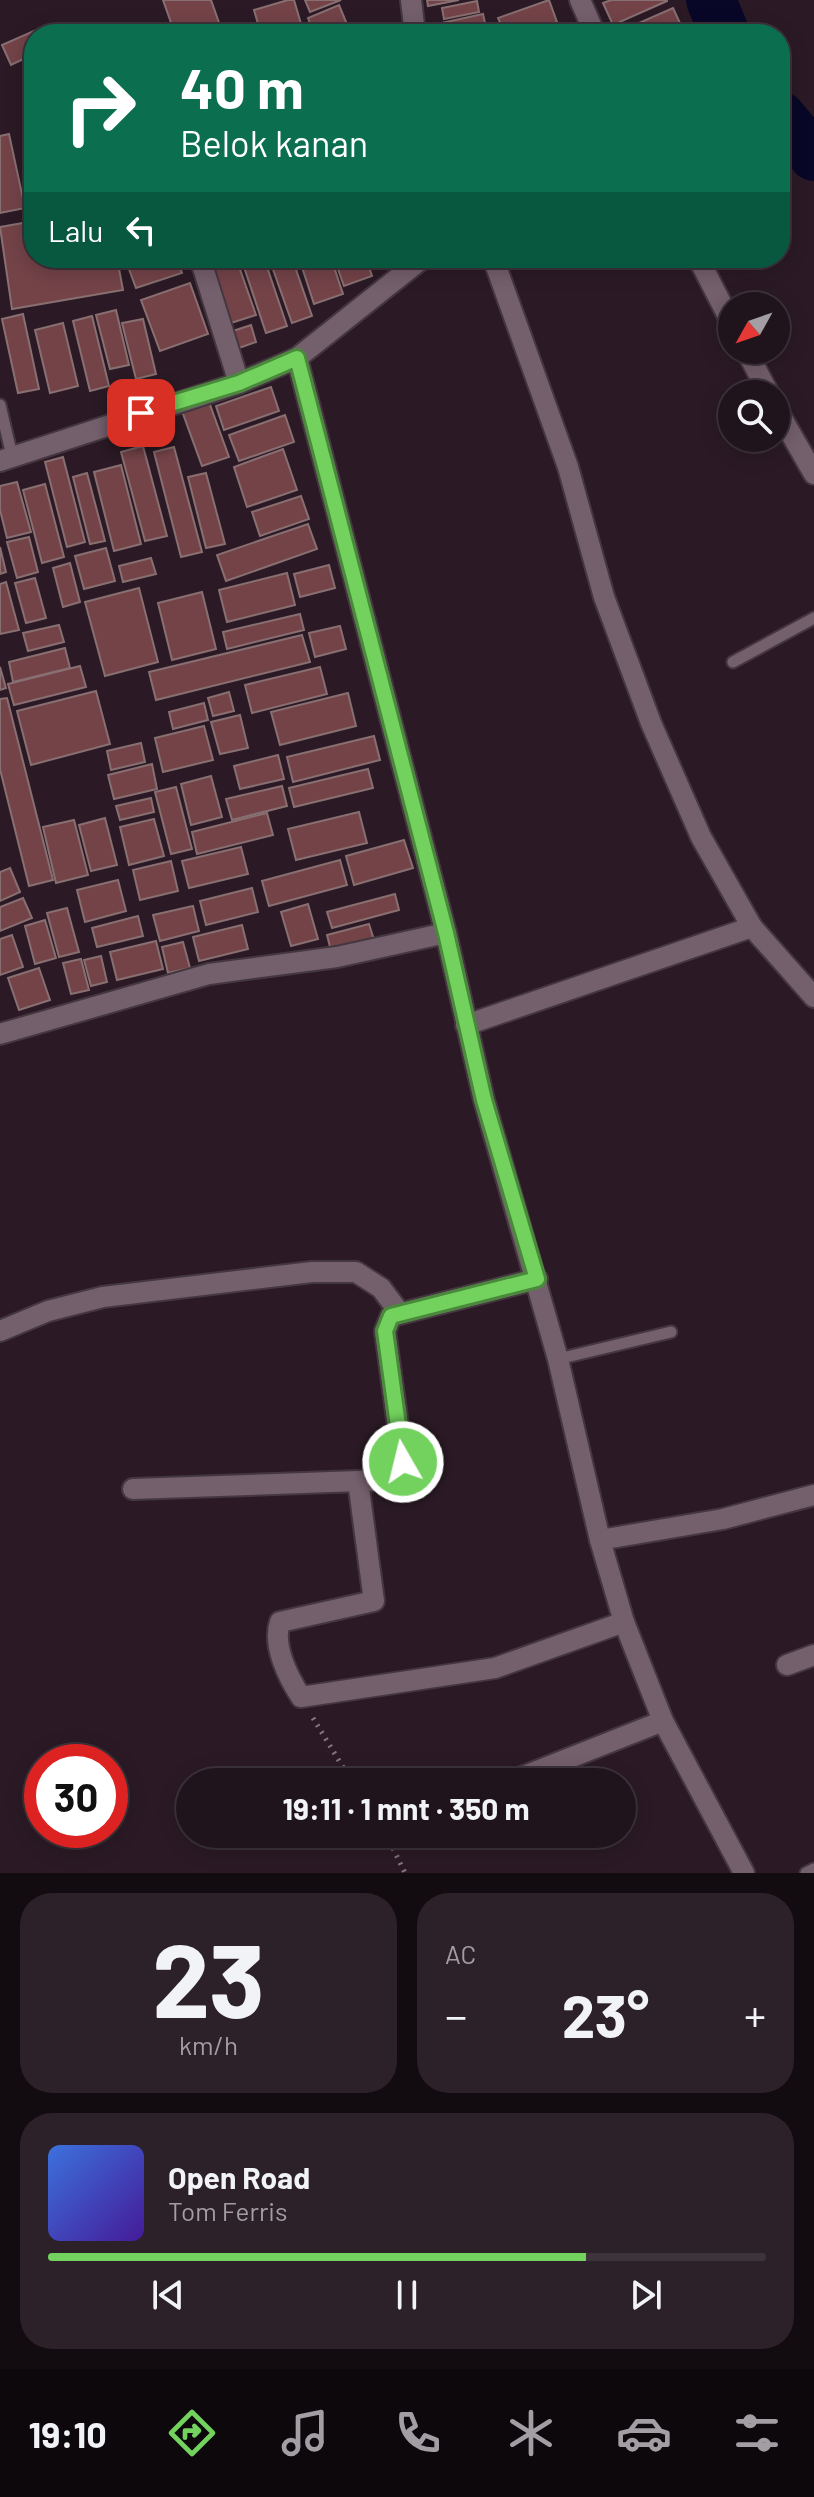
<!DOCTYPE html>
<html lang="id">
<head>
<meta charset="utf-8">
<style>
  body { margin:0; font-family:Barlow,sans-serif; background:#2d2129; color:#f1f3f6; height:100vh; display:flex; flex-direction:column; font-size:30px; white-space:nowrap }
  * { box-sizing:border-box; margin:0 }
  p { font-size:26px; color:#a29ea3 }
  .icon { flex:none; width:44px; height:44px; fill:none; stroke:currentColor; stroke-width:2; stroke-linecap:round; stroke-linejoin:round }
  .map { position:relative; height:1873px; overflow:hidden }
  .drawer { display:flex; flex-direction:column; gap:20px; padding:20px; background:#120b0f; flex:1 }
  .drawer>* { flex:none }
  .guide { position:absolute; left:24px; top:24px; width:766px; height:244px; border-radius:32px; box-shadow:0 4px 20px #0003,0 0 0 2px #3d333b; background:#0b6e4f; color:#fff; overflow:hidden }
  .needle { width:52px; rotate:230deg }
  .controls { position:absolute; left:718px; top:292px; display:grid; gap:16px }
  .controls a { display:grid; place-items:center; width:72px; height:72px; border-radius:50%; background:#20141c; box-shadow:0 4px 20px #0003,0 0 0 2px #3d333b; font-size:40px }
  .speed { position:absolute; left:24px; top:1744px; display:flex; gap:16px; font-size:40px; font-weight:700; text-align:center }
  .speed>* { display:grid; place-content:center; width:104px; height:104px; border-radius:50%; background:#20141c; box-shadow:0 4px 20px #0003,0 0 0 2px #3d333b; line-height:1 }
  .speed .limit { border:12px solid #d22; background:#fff; color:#111 }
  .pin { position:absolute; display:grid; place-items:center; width:68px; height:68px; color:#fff; margin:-34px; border-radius:16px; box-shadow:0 4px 12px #0006 }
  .me { position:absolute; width:88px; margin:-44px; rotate:352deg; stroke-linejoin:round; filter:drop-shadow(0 0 6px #0008) }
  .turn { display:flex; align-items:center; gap:28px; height:168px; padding:0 24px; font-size:36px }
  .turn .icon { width:104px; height:104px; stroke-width:2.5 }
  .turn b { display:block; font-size:56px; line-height:68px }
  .then { display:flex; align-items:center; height:76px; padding:0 24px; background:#0003; gap:16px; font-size:30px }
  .big { font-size:60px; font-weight:700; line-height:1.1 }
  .drawer .card { flex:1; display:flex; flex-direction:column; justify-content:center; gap:12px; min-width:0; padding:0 28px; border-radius:32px; background:#2d2129 }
  .drawer .dial { align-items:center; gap:0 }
  .dial b { font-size:104px; line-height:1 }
  .song { display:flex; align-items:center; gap:24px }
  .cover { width:96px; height:96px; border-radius:12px; background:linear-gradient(135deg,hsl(220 70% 55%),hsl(260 70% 35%)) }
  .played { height:8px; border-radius:4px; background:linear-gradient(90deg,#72d25d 75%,#3d333b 75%) }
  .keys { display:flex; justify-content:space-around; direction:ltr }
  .heat { display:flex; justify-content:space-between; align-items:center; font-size:44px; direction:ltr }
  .drawer .tiles { flex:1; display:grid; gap:20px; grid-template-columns:1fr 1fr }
  .card:last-child { grid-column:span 2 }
  .trip { position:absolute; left:176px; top:1768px; width:460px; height:80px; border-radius:40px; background:#20141c; box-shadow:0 4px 20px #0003,0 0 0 2px #3d333b; font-weight:700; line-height:80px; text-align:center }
  .dock { display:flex; height:128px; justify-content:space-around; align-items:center; background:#0d080b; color:#a29ea3 }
  .dock .icon { width:56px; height:56px }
  .dock .current { color:#72d25d }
  .dock b { font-size:36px; color:#f1f3f6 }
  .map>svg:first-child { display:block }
</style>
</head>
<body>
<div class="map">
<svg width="814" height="1873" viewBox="0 0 814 1873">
  <rect width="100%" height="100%" fill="#2b1a25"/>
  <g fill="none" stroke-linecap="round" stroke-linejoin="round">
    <g stroke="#080728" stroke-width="50">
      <path d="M711,0l14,34"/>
      <path d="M780,116l34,40"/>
    </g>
  </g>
  <g fill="#734348" stroke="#886f71" stroke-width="2">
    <path d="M163,0h48l12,34h-48z"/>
    <path d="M288,0h6l10,34h-43l-7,-24z"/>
    <path d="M305,0h36l-31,12z"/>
    <path d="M427,0h32l-31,6z"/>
    <path d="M549,0l8,22 -32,12h-20l-7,-16z"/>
    <path d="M611,0h56v1l-54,24 -10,-22z"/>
    <path d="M477,1l2,11 -35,7 -2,-11z"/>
    <path d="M339,5l12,29h-37l-6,-16z"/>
    <path d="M673,8l12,26h-71z"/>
    <path d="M483,14l4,18 -47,2 -3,-10z"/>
    <path d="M45,26l3,8h-14v20l-23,11 -9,-20z"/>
    <path d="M9,134l16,74 -25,5v-77z"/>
    <path d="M34,221v37h83l6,32 -111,19 -12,-82z"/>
    <path d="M135,258h41l6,15 -46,15 -10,-27z"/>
    <path d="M206,258h30l20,57 -28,9z"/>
    <path d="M241,258h23l23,68 -21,7z"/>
    <path d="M269,258h23l20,58 -20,7z"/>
    <path d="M299,258h32l12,36 -29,10z"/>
    <path d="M334,258h32l6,18 -28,10z"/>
    <path d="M190,283l18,51 -48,17 -19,-51z"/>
    <path d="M116,310l13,55 -19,4 -14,-54z"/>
    <path d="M23,314l16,75 -21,4 -16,-74z"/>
    <path d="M92,316l17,70 -19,5 -17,-70z"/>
    <path d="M143,319l13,55 -20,5 -14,-56z"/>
    <path d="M63,323l15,63 -28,7 -15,-63z"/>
    <path d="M251,325l5,17 -17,6 -6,-17z"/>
    <path d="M271,387l8,24 -55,19 -8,-24z"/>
    <path d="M209,402l20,55 -27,9 -20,-55z"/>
    <path d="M285,415l9,27 -55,19 -10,-26z"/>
    <path d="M143,446l24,90 -22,5 -24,-89z"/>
    <path d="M174,447l28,105 -21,5 -27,-105z"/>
    <path d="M283,449l14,41 -50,17 -13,-40z"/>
    <path d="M63,457l22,85 -18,5 -22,-85z"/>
    <path d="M121,465l20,79 -27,7 -20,-79z"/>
    <path d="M87,473l18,68 -15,3 -17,-67z"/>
    <path d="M206,473l19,71 -19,4 -18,-71z"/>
    <path d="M17,482l14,50 -24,6 -7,-28v-24z"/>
    <path d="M45,484l19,73 -22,6 -19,-73z"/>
    <path d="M301,496l8,23 -49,17 -8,-24z"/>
    <path d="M308,524l9,25 -91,32 -9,-26z"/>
    <path d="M29,537l9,35 -21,6 -10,-36z"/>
    <path d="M0,547l6,25 -6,2z"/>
    <path d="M106,548l9,33 -31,8 -9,-33z"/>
    <path d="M151,558l5,16 -33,8 -4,-16z"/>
    <path d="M70,563l10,39 -17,5 -10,-39z"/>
    <path d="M329,565l6,23 -35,9 -6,-23z"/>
    <path d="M287,573l8,32 -68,17 -8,-32z"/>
    <path d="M35,578l11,40 -20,5 -11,-40z"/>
    <path d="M6,582l13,48 -19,4v-50z"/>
    <path d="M139,588l19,74 -53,14 -20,-74z"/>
    <path d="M202,592l14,57 -44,11 -14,-57z"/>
    <path d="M300,614l4,16 -77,19 -4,-17z"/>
    <path d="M59,625l5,17 -36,9 -5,-18z"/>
    <path d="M340,626l6,23 -31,8 -6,-24z"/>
    <path d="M302,635l8,27 -154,38 -7,-28z"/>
    <path d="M65,648l5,20 -57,14 -4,-20z"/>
    <path d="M80,666l6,21 -72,18 -6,-21z"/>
    <path d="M0,667l6,21 -6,2z"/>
    <path d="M320,667l7,27 -75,19 -7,-28z"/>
    <path d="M96,691l14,53 -79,21 -14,-54z"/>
    <path d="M229,692l5,19 -21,5 -5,-18z"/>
    <path d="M348,693l8,33 -76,19 -9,-33z"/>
    <path d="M7,698l46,182 -24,6 -29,-117v-70z"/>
    <path d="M204,703l4,17 -35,9 -4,-17z"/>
    <path d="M240,715l8,33 -28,6 -9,-32z"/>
    <path d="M204,726l9,34 -50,12 -8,-34z"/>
    <path d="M374,736l6,24 -87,22 -6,-25z"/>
    <path d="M141,743l4,19 -34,8 -4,-19z"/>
    <path d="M278,755l6,24 -44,10 -6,-23z"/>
    <path d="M152,764l5,25 -43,10 -6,-24z"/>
    <path d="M368,769l5,19 -79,19 -5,-19z"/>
    <path d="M211,776l11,41 -31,8 -10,-41z"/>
    <path d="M282,786l5,20 -55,14 -6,-21z"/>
    <path d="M176,787l16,62 -21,5 -16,-62z"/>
    <path d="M151,798l3,14 -34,8 -4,-14z"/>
    <path d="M359,812l8,31 -71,17 -8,-31z"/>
    <path d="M267,813l6,22 -76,19 -5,-22z"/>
    <path d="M105,818l12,47 -26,6 -12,-46z"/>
    <path d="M154,819l10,37 -35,9 -9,-38z"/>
    <path d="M74,820l14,55 -32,8 -13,-56z"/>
    <path d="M404,840l9,28 -59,17 -8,-29z"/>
    <path d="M241,847l7,27 -59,14 -7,-27z"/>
    <path d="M340,860l7,25 -78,21 -7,-25z"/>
    <path d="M171,861l7,30 -38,9 -7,-30z"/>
    <path d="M10,868l10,24 -20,9v-29z"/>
    <path d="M118,880l8,31 -41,11 -8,-32z"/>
    <path d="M252,888l6,24 -52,13 -6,-24z"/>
    <path d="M395,894l4,16 -67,18 -5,-16z"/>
    <path d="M23,898l9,20 -32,13v-24z"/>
    <path d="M308,904l10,35 -27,7 -10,-34z"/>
    <path d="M193,906l6,25 -39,10 -7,-26z"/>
    <path d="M67,908l12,44 -20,5 -12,-44z"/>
    <path d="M138,916l5,20 -46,11 -5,-19z"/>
    <path d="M45,920l11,38 -21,6 -10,-38z"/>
    <path d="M369,924l6,19 -43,12 -5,-20z"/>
    <path d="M242,925l6,24 -49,12 -6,-24z"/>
    <path d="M12,935l11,32 -23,8v-36z"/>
    <path d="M156,941l7,28 -46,11 -7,-28z"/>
    <path d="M183,942l7,26 -22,5 -6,-26z"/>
    <path d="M101,956l6,26 -16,4 -7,-26z"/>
    <path d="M81,959l8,31 -18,4 -8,-31z"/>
    <path d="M39,968l11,32 -31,10 -11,-32z"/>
  </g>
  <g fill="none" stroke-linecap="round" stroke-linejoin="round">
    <defs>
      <g id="service">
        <path d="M0,405l12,51"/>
        <path d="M733,662l81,-44"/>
        <path d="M558,1359l113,-27"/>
        <path d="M806,1873l8,-4"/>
      </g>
      <g id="minor">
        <path d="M411,0l4,34"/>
        <path d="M580,0l15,34"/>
        <path d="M200,258l39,125"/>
        <path d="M493,258l75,209 36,130 47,126 50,114 51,90 62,70"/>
        <path d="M698,258l34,66"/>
        <path d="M746,350l23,44"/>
        <path d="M297,358l149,575 38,167 74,259 42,181 24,82 39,99 81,152"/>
        <path d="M776,408l38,66"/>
        <path d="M0,461l239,-78 58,-25 126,-100"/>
        <path d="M466,1025l286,-98"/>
        <path d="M0,1034l209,-60 128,-17 109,-24"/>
        <path d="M0,1331l48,-20 55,-14 209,-25h44l25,16 18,24"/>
        <path d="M358,1481l16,120 -94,21c-8,23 8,55 21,75l194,-29 129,-46"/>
        <path d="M133,1489l255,-9 13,-11 2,-7 -18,-131 6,-15 146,-37"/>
        <path d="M600,1540l123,-21 91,-24"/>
        <path d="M787,1665l27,-10"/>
        <path d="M509,1782l154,-61"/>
      </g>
    </defs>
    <use href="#service" stroke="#44373f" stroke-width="15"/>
    <use href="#minor" stroke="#44373f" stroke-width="24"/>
    <g stroke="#83757e" stroke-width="5" stroke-dasharray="2 6" stroke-linecap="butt">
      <path d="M313,1718l39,64"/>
      <path d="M386,1834l19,39"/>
    </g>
    <use href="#service" stroke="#745f6c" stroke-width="11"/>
    <use href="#minor" stroke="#745f6c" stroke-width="20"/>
  </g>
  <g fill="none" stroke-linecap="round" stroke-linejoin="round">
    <defs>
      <path id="route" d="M141,413l98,-30 58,-25 149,575 38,167 53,179 -146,37 -6,15 18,131"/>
    </defs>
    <use href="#route" stroke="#4a883c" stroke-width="20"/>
    <use href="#route" stroke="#72d25d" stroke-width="14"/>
  </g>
</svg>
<div class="controls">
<a><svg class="needle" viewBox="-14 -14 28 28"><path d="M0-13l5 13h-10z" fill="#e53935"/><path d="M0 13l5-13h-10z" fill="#a29ea3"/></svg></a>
<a><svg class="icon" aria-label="search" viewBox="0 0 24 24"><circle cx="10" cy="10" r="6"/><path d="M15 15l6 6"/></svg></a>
</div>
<div class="speed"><div class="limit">30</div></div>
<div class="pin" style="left:141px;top:413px;background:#d93025"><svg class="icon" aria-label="arrive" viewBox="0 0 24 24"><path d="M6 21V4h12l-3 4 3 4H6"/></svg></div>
<svg class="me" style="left:403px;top:1462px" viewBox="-20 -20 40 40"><circle r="17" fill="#72d25d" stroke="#fff" stroke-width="3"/><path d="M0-11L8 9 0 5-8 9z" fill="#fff"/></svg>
<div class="trip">19:11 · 1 mnt · 350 m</div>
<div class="guide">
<div class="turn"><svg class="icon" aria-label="right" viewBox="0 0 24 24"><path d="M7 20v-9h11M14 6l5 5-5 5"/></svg><div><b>40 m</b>Belok kanan</div></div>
<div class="then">Lalu<svg class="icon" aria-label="left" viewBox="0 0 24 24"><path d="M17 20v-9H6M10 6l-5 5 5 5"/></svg></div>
</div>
</div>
<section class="drawer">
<div class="tiles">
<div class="card dial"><b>23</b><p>km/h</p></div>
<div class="card"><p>AC</p>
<div class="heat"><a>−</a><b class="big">23°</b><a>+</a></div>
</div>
<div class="card">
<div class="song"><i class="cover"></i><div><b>Open Road</b><p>Tom Ferris</p></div></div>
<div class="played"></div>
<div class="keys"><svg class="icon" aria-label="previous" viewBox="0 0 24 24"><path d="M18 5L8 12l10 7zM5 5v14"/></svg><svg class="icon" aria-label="pause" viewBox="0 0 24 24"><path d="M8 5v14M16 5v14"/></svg><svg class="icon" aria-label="next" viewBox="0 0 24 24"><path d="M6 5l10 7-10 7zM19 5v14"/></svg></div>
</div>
</div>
</section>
<nav class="dock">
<b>19:10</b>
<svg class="icon current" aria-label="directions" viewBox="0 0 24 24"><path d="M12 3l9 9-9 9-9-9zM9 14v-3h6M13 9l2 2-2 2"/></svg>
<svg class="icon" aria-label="music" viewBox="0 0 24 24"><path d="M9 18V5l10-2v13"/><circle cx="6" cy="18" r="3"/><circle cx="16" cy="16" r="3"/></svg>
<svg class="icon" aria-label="phone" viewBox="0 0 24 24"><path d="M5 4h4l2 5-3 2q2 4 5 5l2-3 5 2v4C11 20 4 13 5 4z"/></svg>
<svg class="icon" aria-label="climate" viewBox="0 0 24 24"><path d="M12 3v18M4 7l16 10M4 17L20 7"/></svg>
<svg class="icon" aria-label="car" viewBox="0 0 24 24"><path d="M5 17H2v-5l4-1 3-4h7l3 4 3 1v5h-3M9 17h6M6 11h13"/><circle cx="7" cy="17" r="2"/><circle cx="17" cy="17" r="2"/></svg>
<svg class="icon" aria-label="filters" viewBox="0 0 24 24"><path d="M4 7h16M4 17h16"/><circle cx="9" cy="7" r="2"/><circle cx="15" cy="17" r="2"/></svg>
</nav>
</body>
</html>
